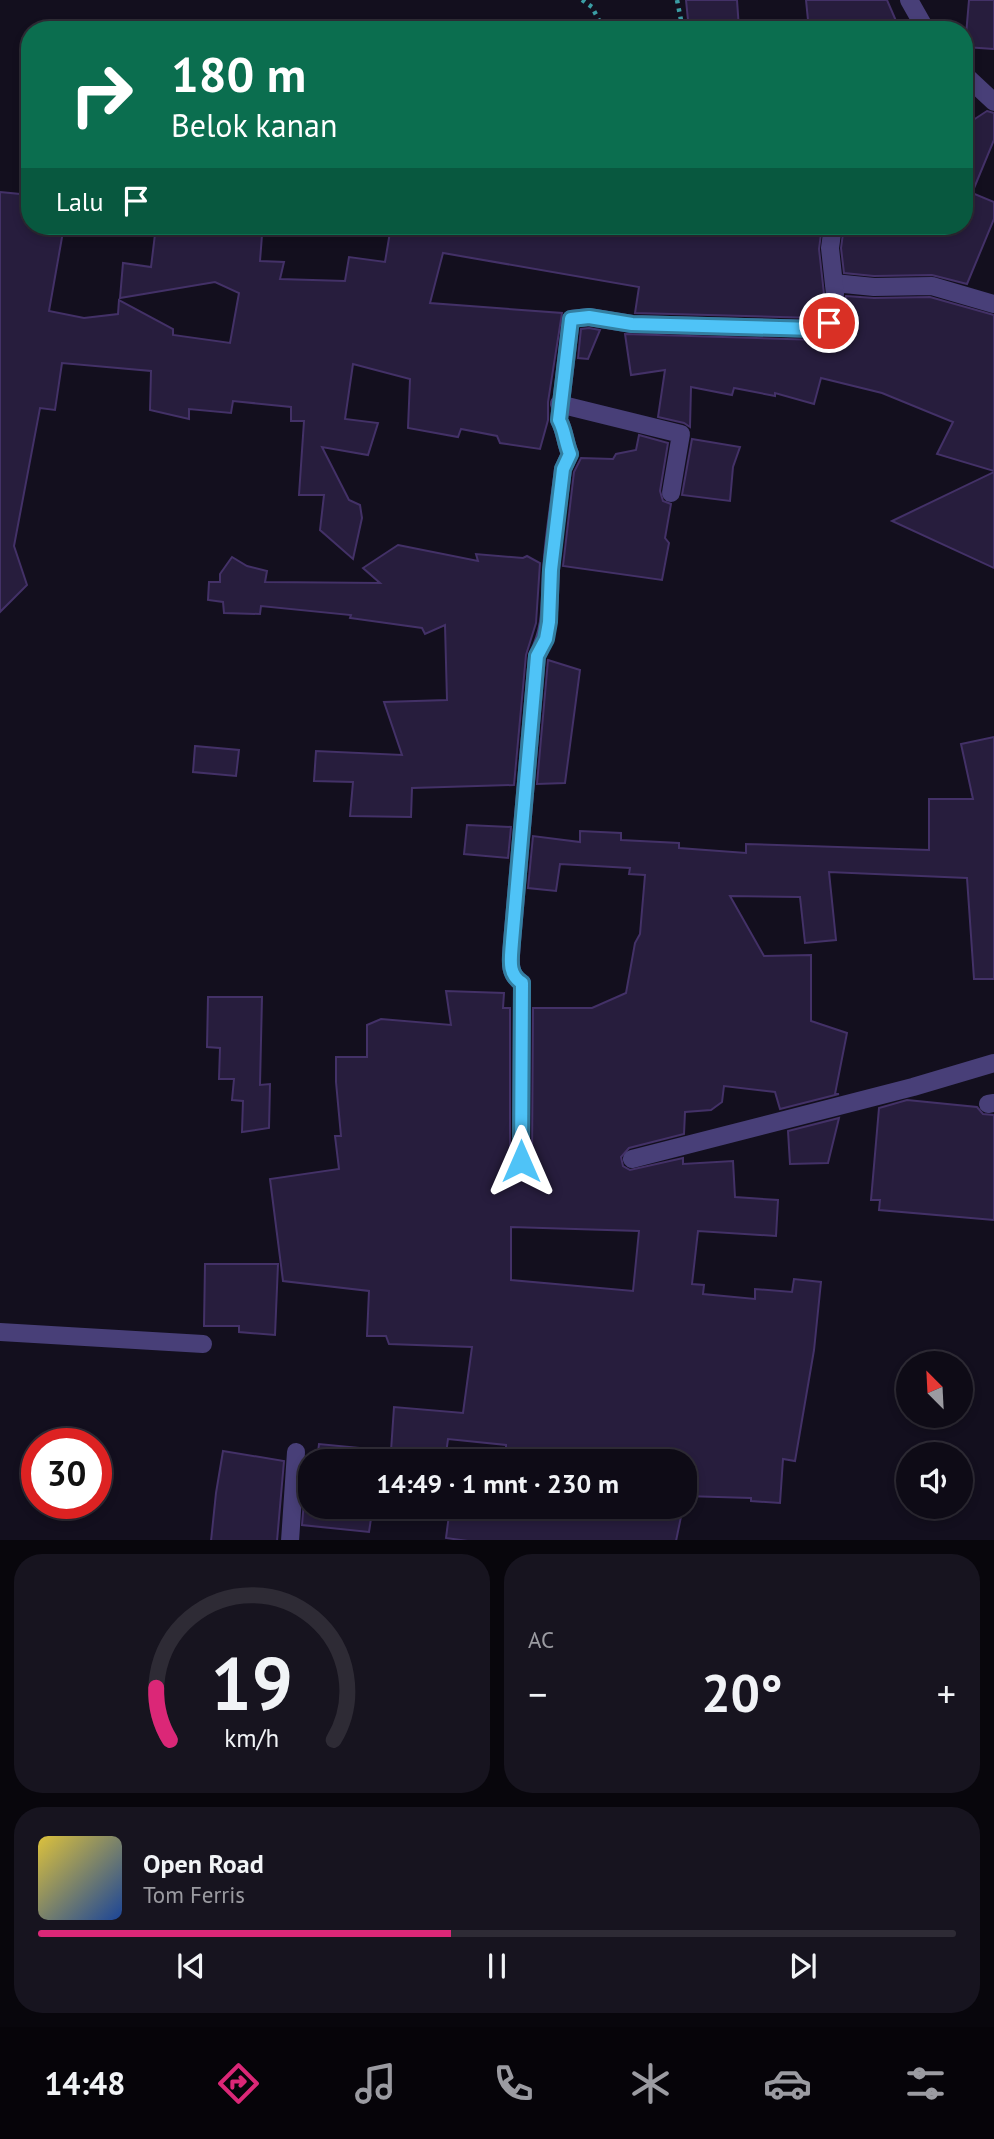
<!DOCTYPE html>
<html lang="id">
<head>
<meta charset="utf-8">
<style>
  body { margin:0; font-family:"PT Sans",sans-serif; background:#17141f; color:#f1f3f6; height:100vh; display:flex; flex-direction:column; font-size:26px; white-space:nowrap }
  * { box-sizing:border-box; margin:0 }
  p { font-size:23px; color:#9b9ba1 }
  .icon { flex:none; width:38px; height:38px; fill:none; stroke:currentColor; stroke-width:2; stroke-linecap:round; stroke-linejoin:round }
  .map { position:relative; height:1540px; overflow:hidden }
  .side { display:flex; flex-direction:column; gap:14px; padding:14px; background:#08060c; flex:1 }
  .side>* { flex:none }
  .banner { position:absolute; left:21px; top:21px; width:952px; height:214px; border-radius:28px; box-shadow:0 4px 10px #0003,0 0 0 2px #2e2b35; background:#0b6e4f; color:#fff; overflow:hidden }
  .needle { width:46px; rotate:336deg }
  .tools { position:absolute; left:896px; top:1351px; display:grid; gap:14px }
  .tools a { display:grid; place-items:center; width:77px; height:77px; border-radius:50%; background:#0e0b16; box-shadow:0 4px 10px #0003,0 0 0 2px #2e2b35; font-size:35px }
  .speed { position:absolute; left:21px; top:1428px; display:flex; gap:14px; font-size:35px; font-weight:700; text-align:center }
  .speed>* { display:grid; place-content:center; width:91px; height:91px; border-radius:50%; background:#0e0b16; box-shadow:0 4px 10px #0003,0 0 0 2px #2e2b35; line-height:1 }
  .speed .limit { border:10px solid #d22; background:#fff; color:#111 }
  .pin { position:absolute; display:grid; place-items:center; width:60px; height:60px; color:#fff; margin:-30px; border:4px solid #fff; border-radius:50%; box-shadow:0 2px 7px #0007 }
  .me { position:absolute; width:77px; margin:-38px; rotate:0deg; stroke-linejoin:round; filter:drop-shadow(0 0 5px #0008) }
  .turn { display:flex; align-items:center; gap:24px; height:147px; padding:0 35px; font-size:32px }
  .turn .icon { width:91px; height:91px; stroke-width:2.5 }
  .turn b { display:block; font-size:49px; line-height:60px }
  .then { display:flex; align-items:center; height:66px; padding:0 35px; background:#0003; gap:14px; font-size:26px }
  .big { font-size:52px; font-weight:800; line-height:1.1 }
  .side .tile { flex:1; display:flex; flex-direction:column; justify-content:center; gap:10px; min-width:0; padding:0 24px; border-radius:28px; background:#17141f }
  .side .dial { align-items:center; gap:0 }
  .dial svg { height:182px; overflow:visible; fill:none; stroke:#2e2b35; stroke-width:7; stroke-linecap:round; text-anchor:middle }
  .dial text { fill:#f1f3f6; stroke:none }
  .song { display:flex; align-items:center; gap:21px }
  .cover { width:84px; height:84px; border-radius:10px; background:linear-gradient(135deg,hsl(50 70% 55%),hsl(220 70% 35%)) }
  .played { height:7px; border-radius:4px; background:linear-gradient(90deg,#db2777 45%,#2e2b35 45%) }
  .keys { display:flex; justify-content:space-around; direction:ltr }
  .heat { display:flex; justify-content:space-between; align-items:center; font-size:38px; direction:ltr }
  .side .tiles { flex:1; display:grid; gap:14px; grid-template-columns:1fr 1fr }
  .tile:last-child { grid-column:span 2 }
  .trip { position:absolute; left:298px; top:1449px; width:399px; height:70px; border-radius:28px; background:#0e0b16; box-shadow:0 4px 10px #0003,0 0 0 2px #2e2b35; font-weight:800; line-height:70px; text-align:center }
  .menu { display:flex; height:112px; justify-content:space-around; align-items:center; background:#060409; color:#9b9ba1 }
  .menu .icon { width:49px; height:49px }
  .menu .active { color:#db2777 }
  .menu b { font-size:32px; color:#f1f3f6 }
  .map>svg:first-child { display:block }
</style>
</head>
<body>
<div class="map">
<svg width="994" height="1541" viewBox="0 0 994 1541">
  <rect width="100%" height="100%" fill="#130f1e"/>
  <g fill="#271d3d" stroke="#433167" stroke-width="2" fill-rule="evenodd">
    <path d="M686,0h51l2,29 -50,1z"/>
    <path d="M806,0h81l13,30h-91z"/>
    <path d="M969,0h25v49l-29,-2z"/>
    <path d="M987,111l7,2v27l-22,53 22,9v17l-27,65 -35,-9 -58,1 -30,-3 -3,-25 3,-22h120v-100z"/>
    <path d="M0,192l30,3v31h34l-15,85 35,7 34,-4 1,-14 54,29v6l57,8 9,-50 -24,-11 -95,16 3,-35 28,4 5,-41h52l-1,6 55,3 -2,26 24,1 -4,17 65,2 4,-24 36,5 6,-36h159l46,7 1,-7h225l-3,23 5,45 -4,21 -4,3 -181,-5 4,-26 -196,-34 -13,50 132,10 -14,89v18l-8,29 -40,-6 -3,-7 -36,-7 -3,8 -50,-9 2,-49 -57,-15 -8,55 33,4 -10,32 -46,-8 27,53 11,5 2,13 -9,41 -33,-29 4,-35h-25l5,-74h-13v-14l-58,-6 -2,12 -42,-4v10l-39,-9 1,-39 -89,-8 -7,47 -15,-2 -26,138 13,39 -27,27z"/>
    <path d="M846,296l28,2 56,-1 64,18v156l-57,-17 16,-32 -71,-29 -61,-15 -7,26 -39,-11v3l-41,-8 -2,7 -41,-8 -1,40 -6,-4 -26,-6 7,-47 -34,5 -6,-41 194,6 21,-12z"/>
    <path d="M589,328l11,2 -12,29 -10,-1 3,-29z"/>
    <path d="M639,435l29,8 -8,48 3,10 8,3 -6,34 4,5 -7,37 -99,-14 11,-94 7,-14 32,1 3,-5 20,-4z"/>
    <path d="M692,439l48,8 -7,20 -3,34 -48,-6z"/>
    <path d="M994,472v96l-102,-47z"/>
    <path d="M398,545l80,16 -2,-7 47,4 4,-2 13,7 -4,60 -10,32 -12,130 -102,3 -1,29 -61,-1 3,-34 -39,-1 2,-30 86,4 -18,-53 63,-2 -2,-75 -20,9 -3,-6 -72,-10 1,-3 -90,-9 -1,8 -36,-1 -1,-11 -15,-2 1,-18h11v-8l12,-17 15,9 20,5 -2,11 115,1 -17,-15z"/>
    <path d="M548,660l32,10 -15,113 -28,1z"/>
    <path d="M994,737v242h-20l-7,-101 -138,-6 7,68 -31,3 -5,-46 -70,-1 34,60 47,-1v66l36,12 -12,61h4l-59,15 -5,-17 -51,-6 -2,16 -11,8 -26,2 -1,22 -55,14 -8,9 2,9 7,4 53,-12v6l50,-3 2,36 43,3 -2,36 -78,-5 -6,53 12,1 -1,9 52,5v-10l37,3 2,-13 27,3 -7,68 -19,111 -12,-2 -3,44 -29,-2v-3l-66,-2 -1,4v-39h-178v-16l-58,-6 -3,22h-128l2,-17 72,7 3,-44 69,6 9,-66 -83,-3 -3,-8h-19l2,-45 -86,-10 -13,-102 69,-10 -4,-33h6l-5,-54v-25h31v-32l14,-6 70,6 -5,-34 58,2 -1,15h7v153l5,9 7,2 8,-5 2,-6 1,-153h59l34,-15 9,-50 5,-9 5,-59 -16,-1 1,-6 -70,-4 -4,27 -28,-3 5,-52 47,6v-11l41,2v7l58,3v5l67,5v-9l183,6v-51h44l-12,-55zM511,1227l128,4 -6,60 -122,-11z"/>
    <path d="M195,746l44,4 -3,26 -43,-4z"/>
    <path d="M467,825l44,2 -3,31 -44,-4z"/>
    <path d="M208,997h54l-2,88 10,-1 -1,44 -27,4 1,-31 -11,-1 2,-21h-15l1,-31 -13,-1z"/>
    <path d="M907,1100l70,7 6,7 11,1v105l-115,-10 1,-10h-9l8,-92z"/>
    <path d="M839,1118l-11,45 -38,1 -2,-33z"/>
    <path d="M205,1264h73l-3,71 -36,-3v-6h-35z"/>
    <path d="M223,1451l61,10 -7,80h-66l5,-48z"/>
    <path d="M307,1465h3v42h130l-1,11 -67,-6 -3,20 -67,-7z"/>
    <path d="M450,1507h233l-7,34h-208l-22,-3z"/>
  </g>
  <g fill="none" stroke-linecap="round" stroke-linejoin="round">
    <g stroke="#3b9ea5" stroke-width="4.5" stroke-dasharray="3.5 5" stroke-linecap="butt">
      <path d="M582,0l10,7 12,23"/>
      <path d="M677,0l6,30"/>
    </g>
    <g stroke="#483f78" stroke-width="18">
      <path d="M909,0l17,30"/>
      <path d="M964,74l30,28"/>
      <path d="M834,283l40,4 58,-1 62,18"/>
      <path d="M559,404l122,30 -10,59"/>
      <path d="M988,1104l6,-1"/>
      <path d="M632,1159l281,-72 81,-24"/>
      <path d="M521,1161l1,-178c-15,-9 -11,-25 -10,-41l25,-286c15,-29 12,-53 14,-85 2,-34 8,-68 12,-102l7,-15c-5,-12 -5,-23 -11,-34l12,-101 18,-2 43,7 187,5 11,-7 5,-28 -5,-46 3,-22"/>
      <path d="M0,1332l203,12"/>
      <path d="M290,1541l6,-89"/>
    </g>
  </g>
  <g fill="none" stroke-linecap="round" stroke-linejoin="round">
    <defs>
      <path id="route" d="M521,1161l1,-178c-15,-9 -11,-25 -10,-41l25,-286 9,-17 3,-17 2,-52 9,-76 3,-25 7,-15c-5,-12 -5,-23 -11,-34l12,-101 18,-2 43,7 182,5 15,-6"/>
    </defs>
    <use href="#route" stroke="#337fa1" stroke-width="18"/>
    <use href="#route" stroke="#4fc3f7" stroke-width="12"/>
  </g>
</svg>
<div class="tools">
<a><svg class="needle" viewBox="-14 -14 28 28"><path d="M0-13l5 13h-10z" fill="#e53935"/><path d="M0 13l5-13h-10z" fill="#9b9ba1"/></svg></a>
<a><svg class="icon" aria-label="sound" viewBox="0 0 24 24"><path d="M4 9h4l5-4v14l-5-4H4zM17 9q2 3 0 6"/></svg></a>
</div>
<div class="speed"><div class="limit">30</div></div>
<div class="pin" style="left:829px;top:323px;background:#d93025"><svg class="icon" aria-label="arrive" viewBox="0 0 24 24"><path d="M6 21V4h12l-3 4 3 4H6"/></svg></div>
<svg class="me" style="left:521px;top:1161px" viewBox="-20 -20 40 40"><path d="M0-17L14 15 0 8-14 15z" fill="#4fc3f7" stroke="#fff" stroke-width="4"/></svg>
<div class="trip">14:49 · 1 mnt · 230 m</div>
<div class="banner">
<div class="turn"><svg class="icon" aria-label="right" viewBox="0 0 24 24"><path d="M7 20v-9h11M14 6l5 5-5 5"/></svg><div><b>180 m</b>Belok kanan</div></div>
<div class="then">Lalu<svg class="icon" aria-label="arrive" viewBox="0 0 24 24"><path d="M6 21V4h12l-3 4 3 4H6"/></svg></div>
</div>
</div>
<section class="side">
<div class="tiles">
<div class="tile dial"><svg viewBox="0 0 100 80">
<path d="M14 69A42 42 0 1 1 86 69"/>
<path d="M14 69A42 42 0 0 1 8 46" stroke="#db2777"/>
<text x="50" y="56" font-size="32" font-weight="700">19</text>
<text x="50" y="72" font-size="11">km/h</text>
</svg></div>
<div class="tile"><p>AC</p>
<div class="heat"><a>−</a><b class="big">20°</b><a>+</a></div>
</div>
<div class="tile">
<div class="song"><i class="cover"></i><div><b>Open Road</b><p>Tom Ferris</p></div></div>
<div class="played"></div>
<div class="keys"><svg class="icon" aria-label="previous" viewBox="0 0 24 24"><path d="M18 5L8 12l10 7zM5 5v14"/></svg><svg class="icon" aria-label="pause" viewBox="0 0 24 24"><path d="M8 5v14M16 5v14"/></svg><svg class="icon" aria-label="next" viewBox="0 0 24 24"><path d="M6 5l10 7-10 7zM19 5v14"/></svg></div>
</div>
</div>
</section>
<nav class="menu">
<b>14:48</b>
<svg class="icon active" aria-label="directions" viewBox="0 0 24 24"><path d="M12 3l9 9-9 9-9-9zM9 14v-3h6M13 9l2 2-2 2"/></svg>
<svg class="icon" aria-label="music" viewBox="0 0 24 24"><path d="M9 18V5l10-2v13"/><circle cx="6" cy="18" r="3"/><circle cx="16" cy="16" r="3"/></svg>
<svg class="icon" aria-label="phone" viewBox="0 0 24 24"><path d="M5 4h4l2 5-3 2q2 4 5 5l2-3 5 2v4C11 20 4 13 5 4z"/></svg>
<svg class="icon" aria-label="climate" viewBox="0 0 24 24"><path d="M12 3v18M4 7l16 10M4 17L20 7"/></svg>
<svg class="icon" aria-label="car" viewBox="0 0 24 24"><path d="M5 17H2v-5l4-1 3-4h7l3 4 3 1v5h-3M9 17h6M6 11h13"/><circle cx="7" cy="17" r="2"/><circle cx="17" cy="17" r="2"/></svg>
<svg class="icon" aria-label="filters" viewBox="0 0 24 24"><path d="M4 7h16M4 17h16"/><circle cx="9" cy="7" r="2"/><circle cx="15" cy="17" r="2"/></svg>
</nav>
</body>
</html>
